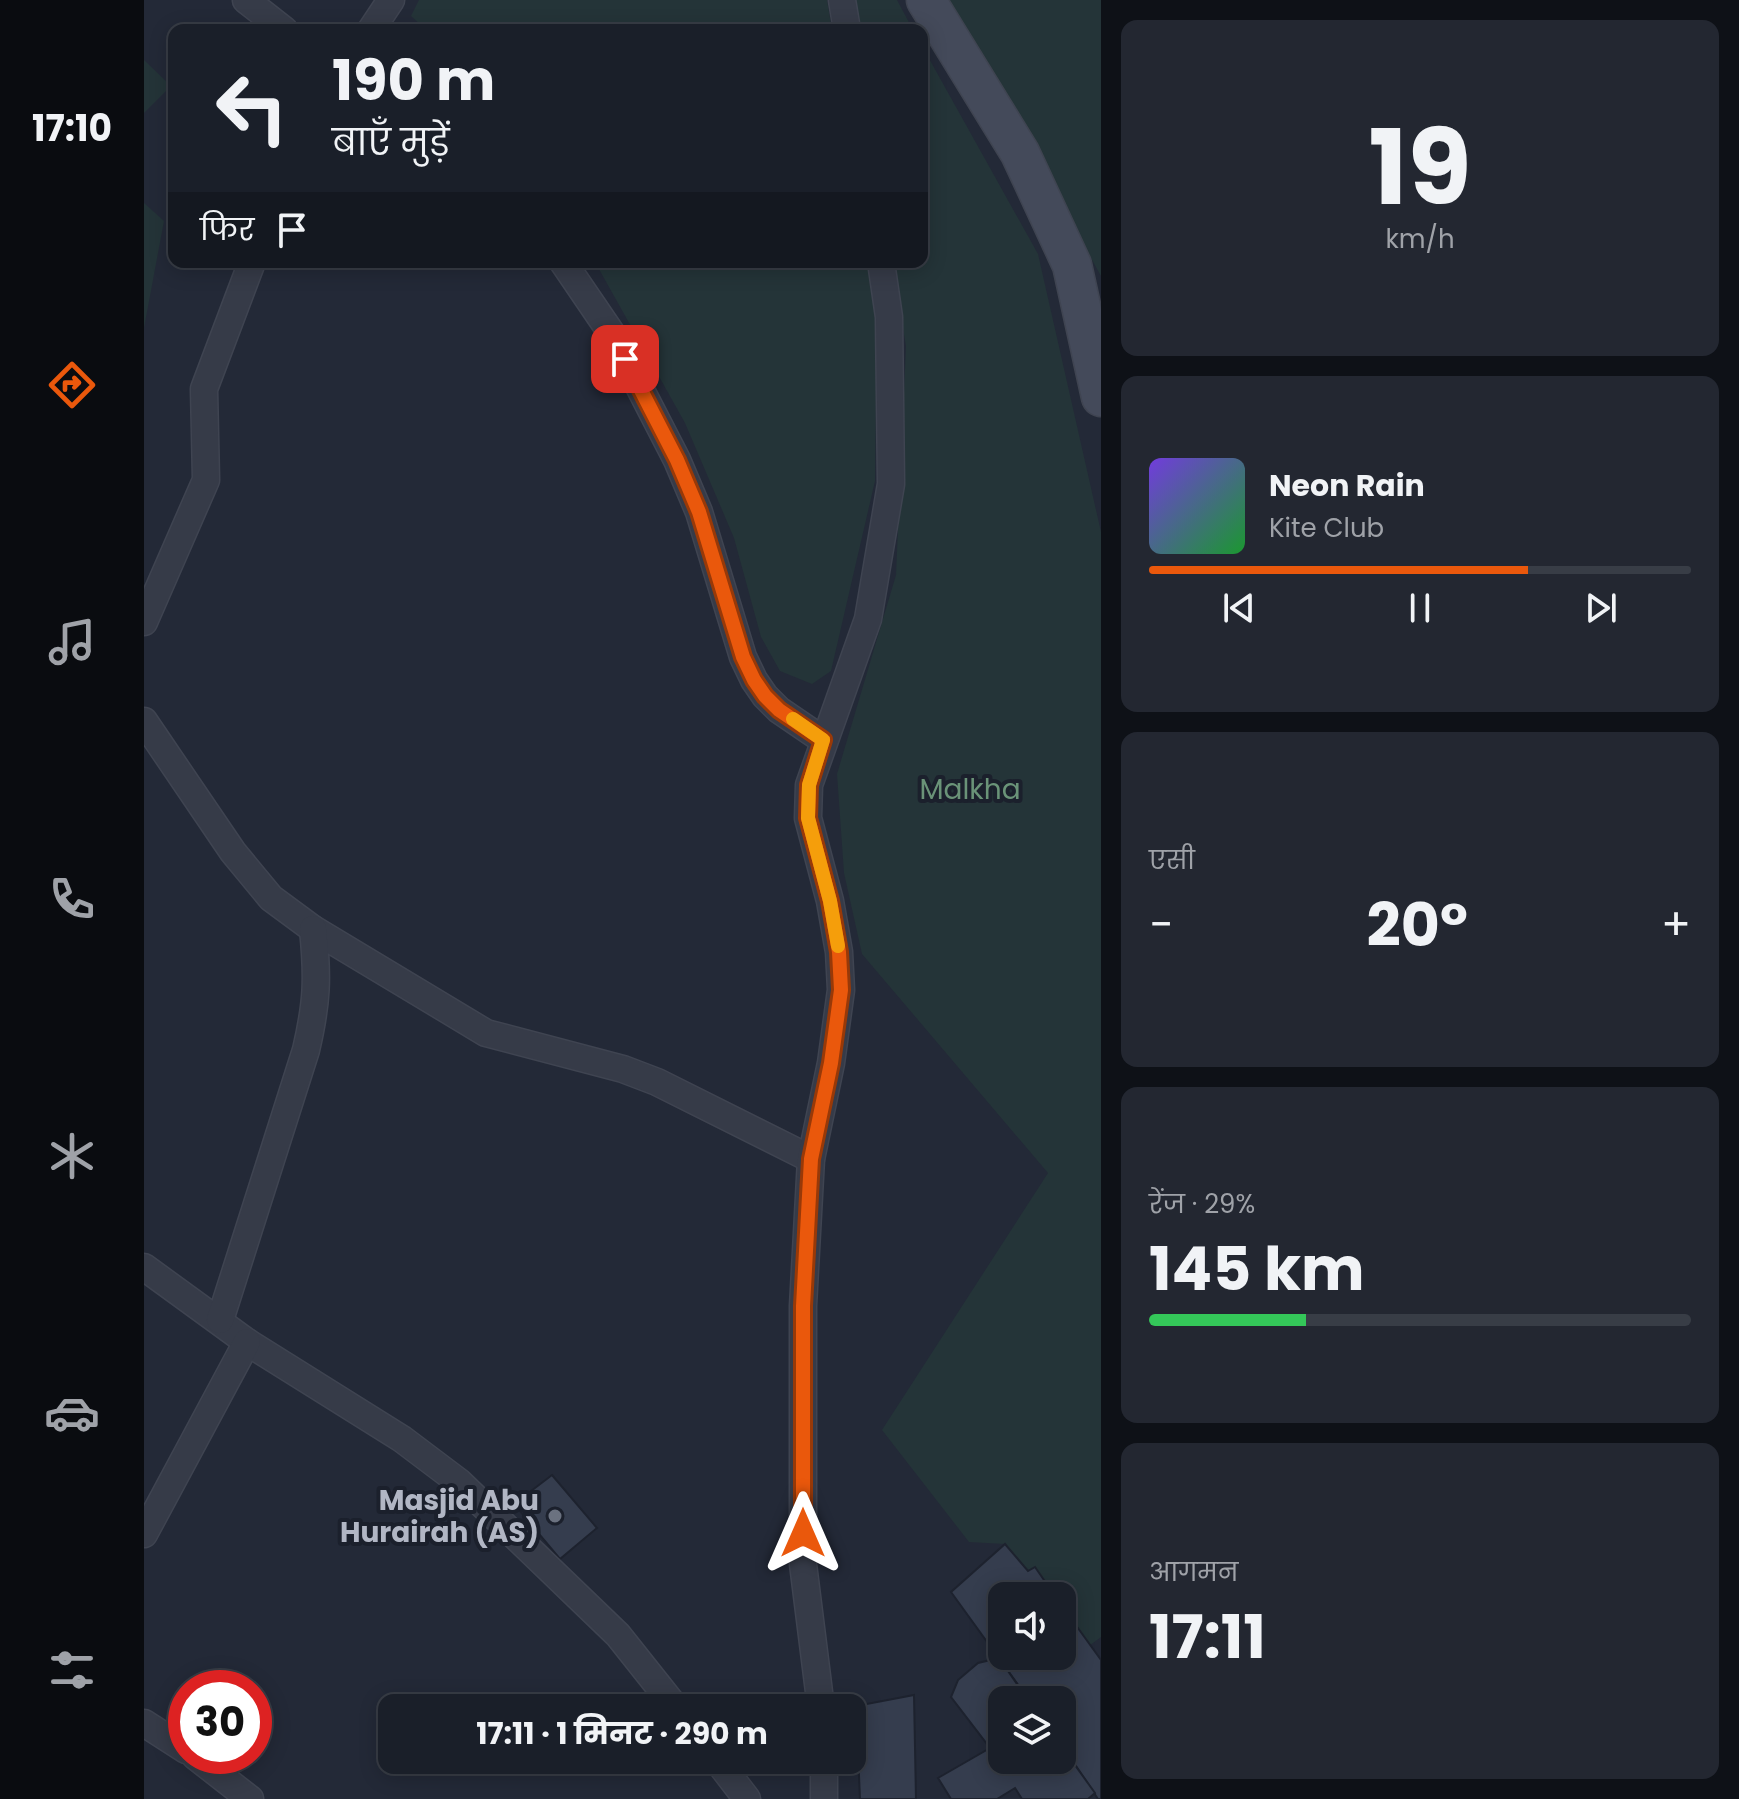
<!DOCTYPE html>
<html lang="hi">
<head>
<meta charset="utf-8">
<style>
  body { margin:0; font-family:Poppins,"Noto Sans Devanagari",sans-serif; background:#232731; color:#f1f3f6; height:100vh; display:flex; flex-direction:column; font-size:30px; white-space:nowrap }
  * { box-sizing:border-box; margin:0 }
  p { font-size:26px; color:#9fa2a8 }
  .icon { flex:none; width:44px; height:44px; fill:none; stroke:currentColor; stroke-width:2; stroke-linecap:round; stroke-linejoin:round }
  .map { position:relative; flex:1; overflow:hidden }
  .drawer { display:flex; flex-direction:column; gap:20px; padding:20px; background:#0e1117; width:638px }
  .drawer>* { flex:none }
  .hud { position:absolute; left:24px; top:24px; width:760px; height:244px; border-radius:16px; box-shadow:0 4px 20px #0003,0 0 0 2px #383d46; background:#1a1f29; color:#f1f3f6; overflow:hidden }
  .buttons { position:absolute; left:844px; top:1582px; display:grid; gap:16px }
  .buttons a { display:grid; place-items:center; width:88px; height:88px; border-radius:16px; background:#1a1f29; box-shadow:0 4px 20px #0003,0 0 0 2px #383d46; font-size:40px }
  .speed { position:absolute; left:24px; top:1670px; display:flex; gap:16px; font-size:40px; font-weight:700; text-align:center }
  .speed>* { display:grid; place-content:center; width:104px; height:104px; border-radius:50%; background:#1a1f29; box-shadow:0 4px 20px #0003,0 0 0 2px #383d46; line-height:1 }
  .speed .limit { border:12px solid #d22; background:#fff; color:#111 }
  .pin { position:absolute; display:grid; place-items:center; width:68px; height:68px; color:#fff; margin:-34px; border-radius:16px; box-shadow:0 4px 12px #0006 }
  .me { position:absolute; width:88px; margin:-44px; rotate:0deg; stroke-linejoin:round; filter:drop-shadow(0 0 6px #0008) }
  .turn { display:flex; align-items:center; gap:28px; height:168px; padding:0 32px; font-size:36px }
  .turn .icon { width:104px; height:104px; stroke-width:2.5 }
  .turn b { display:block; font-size:56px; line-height:68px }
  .then { display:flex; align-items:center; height:76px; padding:0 32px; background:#0003; gap:16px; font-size:30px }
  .big { font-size:60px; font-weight:700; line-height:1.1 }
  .drawer .card { flex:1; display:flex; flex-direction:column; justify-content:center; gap:12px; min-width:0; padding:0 28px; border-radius:16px; background:#232731 }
  .drawer .dial { align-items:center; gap:0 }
  .dial b { font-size:104px; line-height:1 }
  .song { display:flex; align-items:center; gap:24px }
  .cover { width:96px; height:96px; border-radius:12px; background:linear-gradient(135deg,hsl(260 70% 55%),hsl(130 70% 35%)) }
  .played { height:8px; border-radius:4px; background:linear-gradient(90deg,#ea580c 70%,#383d46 70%) }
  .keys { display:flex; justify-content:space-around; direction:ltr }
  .heat { display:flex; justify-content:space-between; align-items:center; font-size:44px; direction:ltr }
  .charge { height:12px; border-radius:6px; background:linear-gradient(90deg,#34c759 29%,#383d46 0) }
  .trip { position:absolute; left:234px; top:1694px; width:488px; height:80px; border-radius:16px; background:#1a1f29; box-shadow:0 4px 20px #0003,0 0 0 2px #383d46; font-weight:700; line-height:80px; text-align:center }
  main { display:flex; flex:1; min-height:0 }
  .tabs { display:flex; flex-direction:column; width:144px; justify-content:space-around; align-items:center; background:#0a0c10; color:#9fa2a8 }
  .tabs .icon { width:56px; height:56px }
  .tabs .selected { color:#ea580c }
  .tabs b { font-size:36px; color:#f1f3f6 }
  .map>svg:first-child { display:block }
</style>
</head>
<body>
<main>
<nav class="tabs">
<b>17:10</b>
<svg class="icon selected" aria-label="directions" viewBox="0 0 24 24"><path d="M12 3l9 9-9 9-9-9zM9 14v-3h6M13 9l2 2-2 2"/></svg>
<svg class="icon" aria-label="music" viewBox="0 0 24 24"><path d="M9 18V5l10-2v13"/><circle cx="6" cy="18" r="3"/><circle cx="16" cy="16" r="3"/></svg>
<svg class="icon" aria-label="phone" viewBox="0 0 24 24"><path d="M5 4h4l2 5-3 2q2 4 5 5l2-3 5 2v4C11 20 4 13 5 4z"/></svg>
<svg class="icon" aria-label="climate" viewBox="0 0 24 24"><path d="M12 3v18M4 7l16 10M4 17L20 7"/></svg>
<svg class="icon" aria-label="car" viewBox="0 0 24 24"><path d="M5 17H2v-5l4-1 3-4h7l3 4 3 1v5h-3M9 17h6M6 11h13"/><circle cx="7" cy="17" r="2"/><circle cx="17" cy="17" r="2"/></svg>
<svg class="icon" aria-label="filters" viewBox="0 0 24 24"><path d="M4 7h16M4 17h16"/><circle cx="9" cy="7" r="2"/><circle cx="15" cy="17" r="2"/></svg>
</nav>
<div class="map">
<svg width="957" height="1799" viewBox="0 0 957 1799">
  <rect width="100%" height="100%" fill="#232937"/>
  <g fill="#243438">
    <path d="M275,0h408l5,30h-406l-15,-14z"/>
    <path d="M705,0h48l16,30h-59z"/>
    <path d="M803,0h154v276z"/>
    <path d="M778,46l116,208 63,278v1105l-12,9 -27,-40v-10h-7l-27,-25 -23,-27 -36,-2 -87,-112 166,-257 -186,-219 -18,-81 -7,-99 59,-199 10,-229 -14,-84h30z"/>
    <path d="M0,60l27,26 -27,27z"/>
    <path d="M0,203l20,18 -20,107z"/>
    <path d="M451,262h276l6,38 -2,181 -44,190 -19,13 -32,-13 -19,-34 -27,-99 -49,-115z"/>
  </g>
  <g fill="#353d4e" stroke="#1d222e" stroke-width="2">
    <path d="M408,1475l45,53 -37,31 -46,-55z"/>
    <path d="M861,1544l23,27 7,-4 20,29h-53v60h60v-50l39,54v139h-3l-36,-54v-45h-33l-78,-108z"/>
    <path d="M855,1658l29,42h-26v60h60v-13l33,46 -7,6h-66l-7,-11 -18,11h-46l-13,-21 52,-30 -39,-51 7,-17 20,-17z"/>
    <path d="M770,1695l2,104h-56l-4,-93z"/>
  </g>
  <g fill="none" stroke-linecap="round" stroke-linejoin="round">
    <defs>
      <g id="street">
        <path d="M102,0l38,30"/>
        <path d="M698,0l5,30"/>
        <path d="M227,30l20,-30"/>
        <path d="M419,262l49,72 65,126 22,52 44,145 11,23 11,16 14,14 44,30"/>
        <path d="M0,622l62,-142 -2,-91 48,-127"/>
        <path d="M0,721l89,131 38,46 42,31 173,104 137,36 34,13 154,77"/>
        <path d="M0,1267l103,75 155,97 57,43 159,153 58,73"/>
        <path d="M76,1320l86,-270c11,-47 12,-72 7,-121"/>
        <path d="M0,1534l103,-192"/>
        <path d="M677,1708l-18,-144v-258l8,-147 20,-96 10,-73 -2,-38 -9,-51 -22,-83 1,-33 59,-166 23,-135 -2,-167 -8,-55"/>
        <path d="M0,1723l42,27"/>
        <path d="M51,1756l55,43"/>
        <path d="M573,1760l30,39"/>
        <path d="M680,1760v39"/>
      </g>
      <path id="secondary" d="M782,0l94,153 52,112 29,132"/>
    </defs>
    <use href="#street" stroke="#3f4451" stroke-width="29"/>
    <use href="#secondary" stroke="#3f4451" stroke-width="41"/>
    <use href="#street" stroke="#363b48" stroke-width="26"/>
    <use href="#secondary" stroke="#444a5a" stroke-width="38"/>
  </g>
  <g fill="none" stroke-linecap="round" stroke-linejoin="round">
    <defs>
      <path id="route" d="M481,359l52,101 22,52 44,145 11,23 11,16 14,14 44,30 -14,45 -1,33 22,83 9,51 2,38 -10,73 -20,96 -8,147v227"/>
    </defs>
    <use href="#route" stroke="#983908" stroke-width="20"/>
    <use href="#route" stroke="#ea580c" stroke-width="14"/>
    <path stroke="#f59e0b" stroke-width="14" d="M649,719l30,21 -14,45 -1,33 22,83 8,45"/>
  </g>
  <circle fill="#6b7280" stroke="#1b202c" stroke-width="3" cx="411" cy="1516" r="8"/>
  <g text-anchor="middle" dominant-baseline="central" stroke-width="8" stroke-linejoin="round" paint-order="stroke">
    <g font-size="28" fill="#6a9378" stroke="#1b202c">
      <text x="826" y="789">Malkha</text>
    </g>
    <g font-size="28" font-weight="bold" fill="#b1b6c4" stroke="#1b202c" text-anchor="end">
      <text x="395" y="1500">Masjid Abu<tspan x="395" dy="32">Hurairah (AS)</tspan></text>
    </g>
  </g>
</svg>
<div class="buttons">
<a><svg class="icon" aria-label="sound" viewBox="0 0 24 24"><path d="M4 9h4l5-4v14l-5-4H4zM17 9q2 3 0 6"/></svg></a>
<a><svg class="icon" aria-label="layers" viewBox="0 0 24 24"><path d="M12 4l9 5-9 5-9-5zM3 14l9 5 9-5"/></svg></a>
</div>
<div class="speed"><div class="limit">30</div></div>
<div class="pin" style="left:481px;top:359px;background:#d93025"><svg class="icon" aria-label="arrive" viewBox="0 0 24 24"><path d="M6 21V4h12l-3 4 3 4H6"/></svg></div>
<svg class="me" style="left:659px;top:1533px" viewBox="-20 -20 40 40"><path d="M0-17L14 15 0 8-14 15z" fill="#ea580c" stroke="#fff" stroke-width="4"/></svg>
<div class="trip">17:11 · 1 मिनट · 290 m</div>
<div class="hud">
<div class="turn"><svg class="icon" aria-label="left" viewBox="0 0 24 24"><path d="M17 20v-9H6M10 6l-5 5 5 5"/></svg><div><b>190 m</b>बाएँ मुड़ें</div></div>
<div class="then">फिर<svg class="icon" aria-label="arrive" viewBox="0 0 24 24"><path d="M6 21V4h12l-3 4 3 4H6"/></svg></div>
</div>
</div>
<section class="drawer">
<div class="card dial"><b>19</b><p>km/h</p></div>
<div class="card">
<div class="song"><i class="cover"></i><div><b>Neon Rain</b><p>Kite Club</p></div></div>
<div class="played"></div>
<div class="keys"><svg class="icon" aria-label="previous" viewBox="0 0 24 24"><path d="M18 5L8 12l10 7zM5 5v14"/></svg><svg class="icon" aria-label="pause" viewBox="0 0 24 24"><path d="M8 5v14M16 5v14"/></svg><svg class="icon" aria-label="next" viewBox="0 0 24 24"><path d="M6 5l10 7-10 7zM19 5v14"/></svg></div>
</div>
<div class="card"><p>एसी</p>
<div class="heat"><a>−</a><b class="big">20°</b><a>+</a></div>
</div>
<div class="card"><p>रेंज · 29%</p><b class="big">145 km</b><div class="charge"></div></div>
<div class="card"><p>आगमन</p><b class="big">17:11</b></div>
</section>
</main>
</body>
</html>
